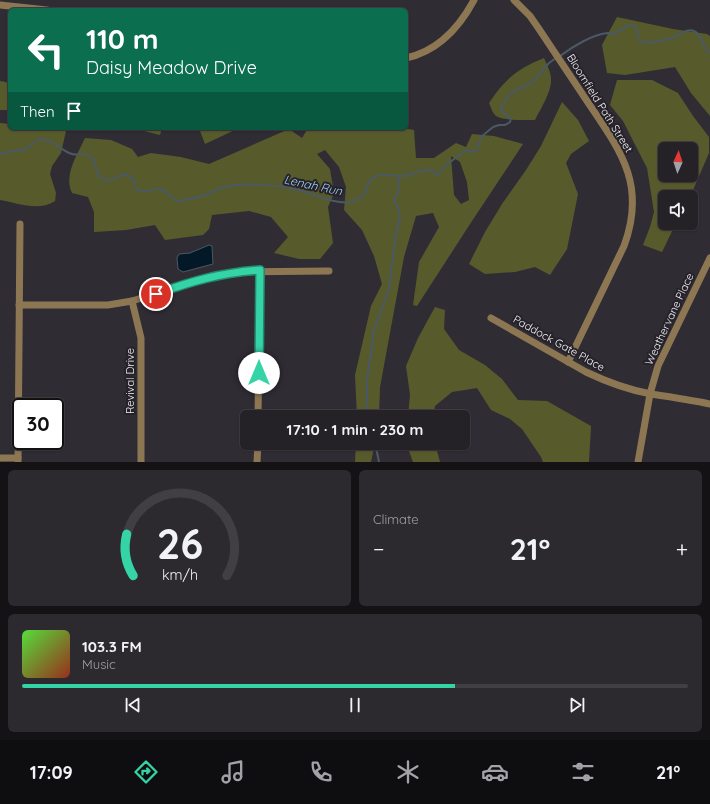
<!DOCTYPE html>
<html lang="en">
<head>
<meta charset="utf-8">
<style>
  body { margin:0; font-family:Quicksand,sans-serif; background:#2c292f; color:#f1f3f6; height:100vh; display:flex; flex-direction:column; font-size:15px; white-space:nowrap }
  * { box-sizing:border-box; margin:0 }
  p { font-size:13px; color:#a3a3a7 }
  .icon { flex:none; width:22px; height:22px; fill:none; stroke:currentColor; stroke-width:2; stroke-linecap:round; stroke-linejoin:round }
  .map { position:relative; height:462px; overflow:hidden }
  .side { display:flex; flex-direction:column; gap:8px; padding:8px; background:#141215; flex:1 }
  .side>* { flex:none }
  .guide { position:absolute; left:8px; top:8px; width:400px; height:122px; border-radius:6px; box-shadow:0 1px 3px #0004,0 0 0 1px #413e44; background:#0b6e4f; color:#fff; overflow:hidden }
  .needle { width:26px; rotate:3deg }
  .fabs { position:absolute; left:658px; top:142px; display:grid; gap:8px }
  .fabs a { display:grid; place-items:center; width:40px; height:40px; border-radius:6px; background:#242127; box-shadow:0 1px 3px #0004,0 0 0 1px #413e44; font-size:20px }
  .speed { position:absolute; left:12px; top:398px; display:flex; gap:8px; font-size:20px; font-weight:700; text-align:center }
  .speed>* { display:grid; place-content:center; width:52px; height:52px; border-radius:50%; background:#242127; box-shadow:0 1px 3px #0004,0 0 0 1px #413e44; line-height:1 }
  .speed .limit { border:2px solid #111; border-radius:6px; background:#fff; color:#111 }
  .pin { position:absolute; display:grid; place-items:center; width:34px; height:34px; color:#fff; margin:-17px; border:2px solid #fff; border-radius:50%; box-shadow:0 1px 4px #0007 }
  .me { position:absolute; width:44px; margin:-22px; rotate:0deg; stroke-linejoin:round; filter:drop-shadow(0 0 3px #0008) }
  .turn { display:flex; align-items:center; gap:14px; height:84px; padding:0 12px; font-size:18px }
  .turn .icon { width:52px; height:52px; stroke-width:2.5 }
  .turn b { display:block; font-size:28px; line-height:34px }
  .then { display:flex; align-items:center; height:38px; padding:0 12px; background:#0003; gap:8px; font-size:15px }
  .big { font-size:30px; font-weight:800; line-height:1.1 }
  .side .widget { flex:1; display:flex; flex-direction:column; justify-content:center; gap:6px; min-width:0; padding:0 14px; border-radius:6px; background:#2c292f }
  .side .dial { align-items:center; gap:0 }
  .dial svg { height:104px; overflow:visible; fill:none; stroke:#413e44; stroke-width:7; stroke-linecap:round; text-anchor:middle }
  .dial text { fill:#f1f3f6; stroke:none }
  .song { display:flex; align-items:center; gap:12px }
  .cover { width:48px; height:48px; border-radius:6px; background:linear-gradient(135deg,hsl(110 70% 55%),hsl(10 70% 35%)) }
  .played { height:4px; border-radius:2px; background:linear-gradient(90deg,#35d4a7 65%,#413e44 65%) }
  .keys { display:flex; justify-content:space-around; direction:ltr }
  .heat { display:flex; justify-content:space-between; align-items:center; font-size:22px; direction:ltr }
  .side .tiles { flex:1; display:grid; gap:8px; grid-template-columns:1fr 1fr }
  .widget:last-child { grid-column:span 2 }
  .trip { position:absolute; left:240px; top:410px; width:230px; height:40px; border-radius:6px; background:#242127; box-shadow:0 1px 3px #0004,0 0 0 1px #413e44; font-weight:800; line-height:40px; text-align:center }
  .dock { display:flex; height:64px; justify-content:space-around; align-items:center; background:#0e0d10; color:#a3a3a7 }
  .dock .icon { width:28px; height:28px }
  .dock .selected { color:#35d4a7 }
  .dock b { font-size:18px; color:#f1f3f6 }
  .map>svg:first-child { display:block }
</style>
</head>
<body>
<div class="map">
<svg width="710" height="462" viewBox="0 0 710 462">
  <rect width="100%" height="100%" fill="#302c34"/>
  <g fill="#575b2c" fill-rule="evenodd">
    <path d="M617,17l56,12 34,5 3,2v80l-19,-23 -16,-26 -50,8 -18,-2 -5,-28z"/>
    <path d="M544,58c3,7 7,14 7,21 1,12 -11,31 -16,41 -9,0 -34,1 -40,-5 -3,-3 -4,-8 -6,-12 16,-24 28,-34 55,-45z"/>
    <path d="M617,80h35l26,13 15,23 16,21v16l-19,44h-25v26h11l-14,29 -19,-7 7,-18 4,-15 -7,-44 -24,-47 -13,-16zM665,149h26v26h-26z"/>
    <path d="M0,81l10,2v27h-10z"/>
    <path d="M562,102l16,18 11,21 -18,13 -5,9 12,31 -11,55 -17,26 -15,-8 -20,5 -30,2 -16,-10 16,-32 17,-28 24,-34 15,-24z"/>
    <path d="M0,123l10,1v4h52l4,3 -5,22 -9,13 -2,8 6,19 -1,8c-17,11 -37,2 -55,-1z"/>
    <path d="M132,128h30l-2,7z"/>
    <path d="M199,128h40l-34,16z"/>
    <path d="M308,128h94l12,2 2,28h18l22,-15 10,4 6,-13 22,2 29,8 -51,77 -55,85 -4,-1 6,-43 20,-35 -6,-14 -17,3 -12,41 -24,130 -1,30h-22l-2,-42 16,-69 11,-22 -8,-28 -12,-26 -18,-20 2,-23 -7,-20 -14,-17 -8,4 13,15 4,24 -6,14 5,36 -13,16h-21l-25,-6 14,-16 -17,-20 -22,-6 -37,4 -3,14 -6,6 -38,5 -10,-15 -29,5 -32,2v-20l-6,-15 -16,-4c-9,-18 6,-39 13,-55l26,2 21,9 6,8 13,-4 30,4 28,7 80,-35 13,9zM451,156l9,6 7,20 2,18 -8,4 -7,-9z"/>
    <path d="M435,307l10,3 -1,19 15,21 26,15 17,14 16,21 29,1 44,25 -2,36h-46l-2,-5 -19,-28 -12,-10 -19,-9 -14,-22 -25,4 -17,14 -2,11h-25l2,-22 -4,-29 12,-28z"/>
    <path d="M356,443h19l-4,19h-16z"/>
    <path d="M406,443h29l5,19h-27z"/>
  </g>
  <path fill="#031927" stroke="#4b5964" d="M209,245l3,1 1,18 -30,8 -5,-3 -1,-11 2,-4 11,-1z"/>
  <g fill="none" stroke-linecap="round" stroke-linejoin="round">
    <g stroke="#4b5964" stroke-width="2">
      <path d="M560,56c12,-9 33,-22 48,-23 2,0 4,1 6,0 10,-1 11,-12 22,-6 1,3 1,9 3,12 4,7 29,1 35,-2 6,-2 12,-9 20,-6 9,4 8,17 16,22"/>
      <path d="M0,155c8,-5 17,-3 26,-6 5,-3 8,-7 13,-10 17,1 20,11 33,15 6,2 15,-3 20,4 5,6 3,17 11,21 10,6 21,-13 30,1 2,3 3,8 5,11 8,1 19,-3 23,-2 6,3 11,9 17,12 11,-1 22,-4 32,-8 5,-2 10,-5 14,-6 18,-5 52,-2 70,2 16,3 40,16 57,13 21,-6 12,-19 23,-25 9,-5 20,0 30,-1 7,-1 13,-5 20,-6 6,-1 10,2 14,5l7,-9 21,-16 7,2 4,-2 4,-13 12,-10 6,-2h6l5,-3 1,-3 -10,-9v-3l10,-14 21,-10 17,-20 7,-5"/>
      <path d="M368,417l-1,-11v-26l7,-50 15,-41 7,-56 4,-14 -1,-8 -5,-11 4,-7 1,-16"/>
      <path d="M375,443l4,19"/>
    </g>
    <g stroke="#8d7753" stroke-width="7">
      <path d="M514,0l16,16 9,13c16,24 32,48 48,72 33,49 60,83 37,145l-56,116"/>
      <path d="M0,5l47,5"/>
      <path d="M406,58c32,-7 53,-30 68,-58"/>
      <path d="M132,301l9,37v124"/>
      <path d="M19,305h89l24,-4 76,-24 28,-5 93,-1"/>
      <path d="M491,318l95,54c21,10 43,18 65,22 20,3 40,6 59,10"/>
      <path d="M258,417l2,-146"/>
      <path d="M0,458h18"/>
      <path d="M18,462l2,-238"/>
      <path d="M257,462l1,-19"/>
      <path d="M638,462l12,-68 8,-28 52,-108"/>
    </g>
  </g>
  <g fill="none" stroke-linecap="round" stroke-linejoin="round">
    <defs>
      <path id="route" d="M156,294c36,-13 64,-21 104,-24l-1,103"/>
    </defs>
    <use href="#route" stroke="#228a6d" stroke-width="10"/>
    <use href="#route" stroke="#35d4a7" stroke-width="7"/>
  </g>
  <g text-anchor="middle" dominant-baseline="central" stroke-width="4" stroke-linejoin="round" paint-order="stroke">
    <g font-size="11" fill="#f2eff4" stroke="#26222a">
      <text transform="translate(600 103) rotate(58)">Bloomfield Path Street</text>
      <text transform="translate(669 319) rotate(-65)">Weathervane Place</text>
      <text transform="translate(559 343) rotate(29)">Paddock Gate Place</text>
      <text transform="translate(130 381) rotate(-90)">Revival Drive</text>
    </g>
    <g font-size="12" font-style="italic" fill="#9dd2f9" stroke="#26222a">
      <text transform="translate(313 185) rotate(12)">Lenah Run</text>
    </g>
  </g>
</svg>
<div class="fabs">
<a><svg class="needle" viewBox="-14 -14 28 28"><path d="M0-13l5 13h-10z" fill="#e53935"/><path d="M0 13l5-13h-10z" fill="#a3a3a7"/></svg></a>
<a><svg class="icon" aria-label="sound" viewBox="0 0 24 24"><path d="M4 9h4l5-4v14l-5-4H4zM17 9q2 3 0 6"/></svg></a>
</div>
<div class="speed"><div class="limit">30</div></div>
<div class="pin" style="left:156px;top:294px;background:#d93025"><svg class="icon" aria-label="arrive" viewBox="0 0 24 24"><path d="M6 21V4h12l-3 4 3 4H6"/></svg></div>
<svg class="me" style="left:259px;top:373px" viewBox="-20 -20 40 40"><circle r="19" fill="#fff"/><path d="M0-13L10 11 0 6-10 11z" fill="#35d4a7"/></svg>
<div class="trip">17:10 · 1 min · 230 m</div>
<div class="guide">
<div class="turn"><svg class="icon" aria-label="left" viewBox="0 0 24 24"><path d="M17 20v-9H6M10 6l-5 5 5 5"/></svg><div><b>110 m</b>Daisy Meadow Drive</div></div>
<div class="then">Then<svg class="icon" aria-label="arrive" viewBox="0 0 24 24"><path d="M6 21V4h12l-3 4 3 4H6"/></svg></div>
</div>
</div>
<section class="side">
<div class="tiles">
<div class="widget dial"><svg viewBox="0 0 100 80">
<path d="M14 69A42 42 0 1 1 86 69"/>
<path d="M14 69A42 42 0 0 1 9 37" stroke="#35d4a7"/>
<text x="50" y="56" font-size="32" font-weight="700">26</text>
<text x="50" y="72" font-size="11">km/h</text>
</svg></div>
<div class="widget"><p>Climate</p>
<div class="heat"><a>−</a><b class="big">21°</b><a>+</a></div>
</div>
<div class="widget">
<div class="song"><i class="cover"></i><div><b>103.3 FM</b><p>Music</p></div></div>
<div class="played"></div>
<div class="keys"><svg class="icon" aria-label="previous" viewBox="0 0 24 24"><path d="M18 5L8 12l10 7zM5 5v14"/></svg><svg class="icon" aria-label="pause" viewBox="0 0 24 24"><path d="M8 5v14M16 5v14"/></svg><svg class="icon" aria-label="next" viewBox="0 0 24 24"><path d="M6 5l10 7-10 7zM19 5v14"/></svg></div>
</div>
</div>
</section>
<nav class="dock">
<b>17:09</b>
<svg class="icon selected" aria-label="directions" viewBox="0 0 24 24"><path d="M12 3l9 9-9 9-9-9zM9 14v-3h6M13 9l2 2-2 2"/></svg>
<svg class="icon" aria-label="music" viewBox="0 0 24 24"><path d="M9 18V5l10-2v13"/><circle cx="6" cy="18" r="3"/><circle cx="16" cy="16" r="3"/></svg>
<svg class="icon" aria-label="phone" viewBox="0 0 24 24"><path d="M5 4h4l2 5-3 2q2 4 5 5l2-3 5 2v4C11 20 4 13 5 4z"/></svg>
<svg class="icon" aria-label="climate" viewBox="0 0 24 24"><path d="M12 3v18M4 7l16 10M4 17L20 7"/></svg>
<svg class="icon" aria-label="car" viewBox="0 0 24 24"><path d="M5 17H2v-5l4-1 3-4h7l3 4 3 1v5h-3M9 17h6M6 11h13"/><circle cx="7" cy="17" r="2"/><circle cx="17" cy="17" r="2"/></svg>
<svg class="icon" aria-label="filters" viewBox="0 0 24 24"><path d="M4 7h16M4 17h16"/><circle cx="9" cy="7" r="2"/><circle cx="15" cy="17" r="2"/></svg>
<b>21°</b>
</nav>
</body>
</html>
